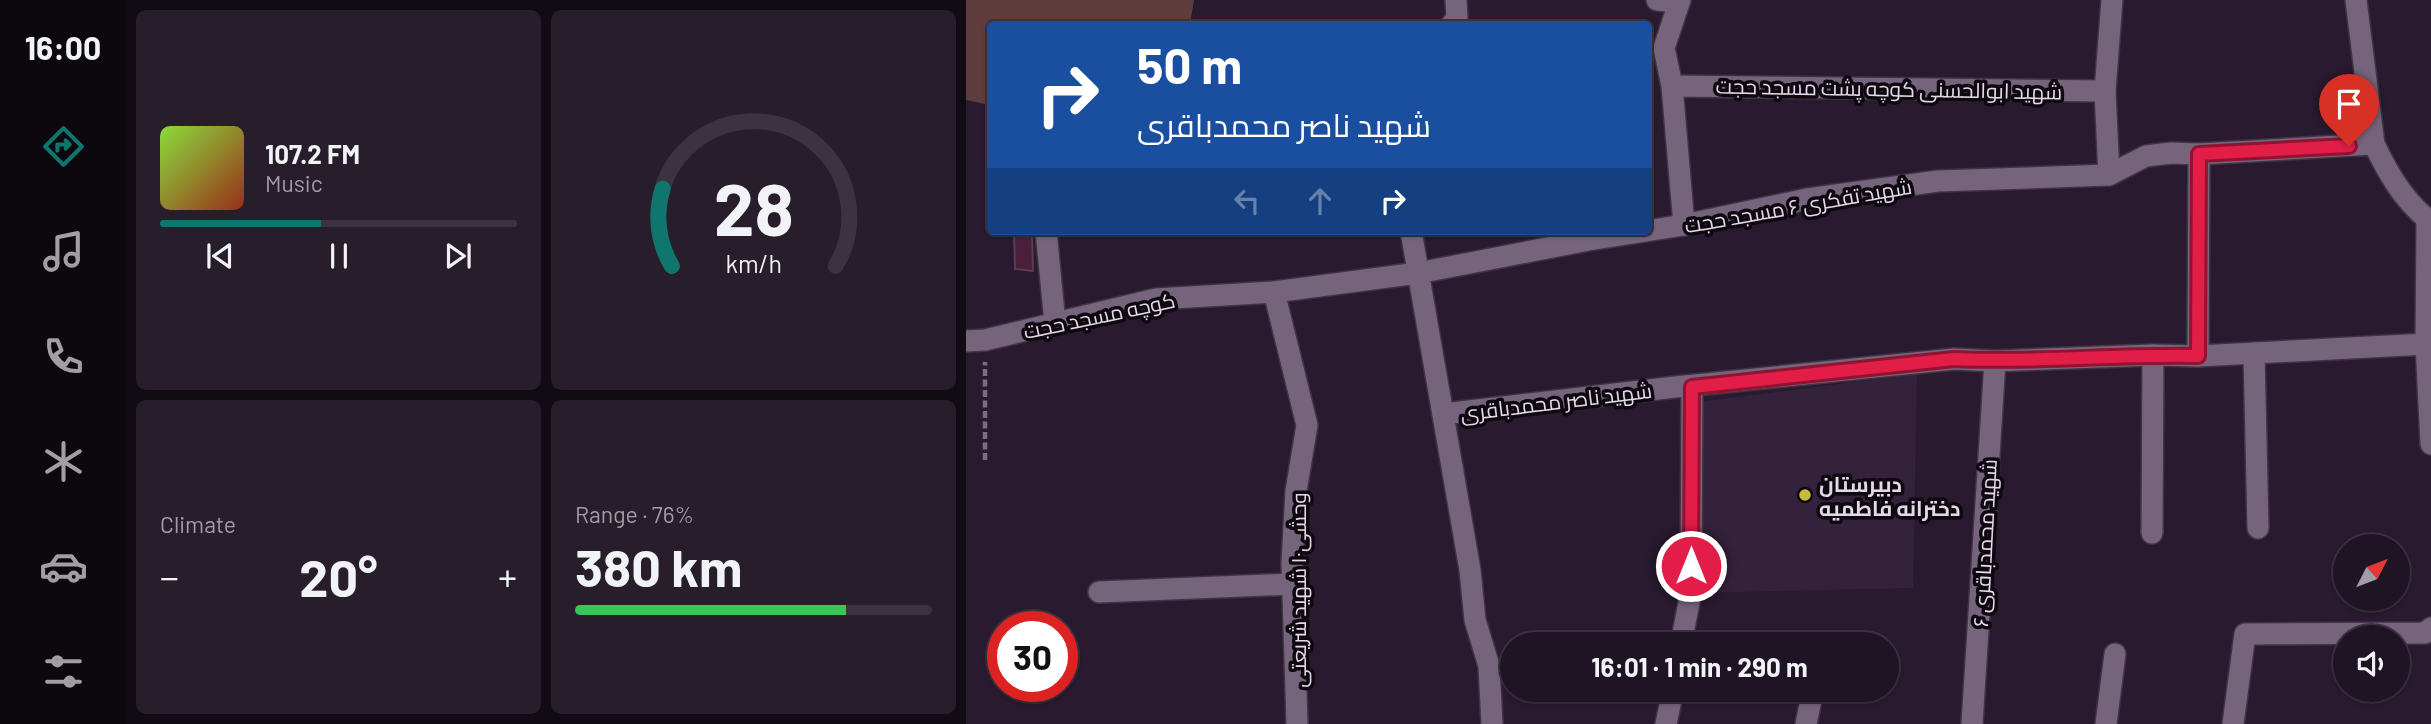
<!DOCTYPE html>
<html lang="en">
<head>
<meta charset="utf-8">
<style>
  body { margin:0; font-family:Barlow,Cairo,sans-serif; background:#271d2b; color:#f1f3f6; height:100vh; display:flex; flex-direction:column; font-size:26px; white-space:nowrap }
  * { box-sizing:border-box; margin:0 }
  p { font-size:23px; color:#a19ea6 }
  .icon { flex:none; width:38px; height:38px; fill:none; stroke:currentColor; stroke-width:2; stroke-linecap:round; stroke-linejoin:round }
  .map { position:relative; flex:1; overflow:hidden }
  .details { display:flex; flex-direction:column; gap:10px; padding:10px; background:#110b13; width:840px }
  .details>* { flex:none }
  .guide { position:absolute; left:21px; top:21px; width:665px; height:214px; border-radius:7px; box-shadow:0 2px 5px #0004,0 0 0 2px #3c3341; background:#1a4fa0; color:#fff; overflow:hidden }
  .needle { width:46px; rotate:48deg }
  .fabs { position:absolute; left:1367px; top:534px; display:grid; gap:14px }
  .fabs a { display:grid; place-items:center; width:77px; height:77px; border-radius:50%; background:#1f1423; box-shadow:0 2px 5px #0004,0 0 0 2px #3c3341; font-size:35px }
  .speed { position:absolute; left:21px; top:611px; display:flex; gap:14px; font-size:35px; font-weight:700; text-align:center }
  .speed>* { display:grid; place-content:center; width:91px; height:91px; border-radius:50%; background:#1f1423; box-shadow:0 2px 5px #0004,0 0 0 2px #3c3341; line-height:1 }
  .speed .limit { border:10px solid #d22; background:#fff; color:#111 }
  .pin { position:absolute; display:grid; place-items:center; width:60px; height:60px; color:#fff; margin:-72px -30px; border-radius:50% 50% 50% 0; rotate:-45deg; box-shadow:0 0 7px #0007 }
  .pin .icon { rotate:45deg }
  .me { position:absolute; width:77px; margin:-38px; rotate:0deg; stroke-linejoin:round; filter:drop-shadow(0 0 5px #0008) }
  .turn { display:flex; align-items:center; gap:24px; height:147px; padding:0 35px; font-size:32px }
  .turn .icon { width:91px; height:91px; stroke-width:2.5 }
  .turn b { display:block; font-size:49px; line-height:60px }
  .lanes { display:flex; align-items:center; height:66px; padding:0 35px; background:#0003; justify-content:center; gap:35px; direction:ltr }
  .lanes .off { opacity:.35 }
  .big { font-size:52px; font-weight:700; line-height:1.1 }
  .details .card { flex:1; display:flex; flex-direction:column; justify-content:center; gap:10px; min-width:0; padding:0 24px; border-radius:10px; background:#271d2b }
  .details .dial { align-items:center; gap:0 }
  .dial svg { height:182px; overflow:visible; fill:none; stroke:#3c3341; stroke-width:7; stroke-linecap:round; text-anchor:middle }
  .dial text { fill:#f1f3f6; stroke:none }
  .song { display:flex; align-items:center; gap:21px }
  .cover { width:84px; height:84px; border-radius:10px; background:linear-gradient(135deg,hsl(90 70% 55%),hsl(10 70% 35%)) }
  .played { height:7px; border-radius:4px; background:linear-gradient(90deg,#0f766e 45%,#3c3341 45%) }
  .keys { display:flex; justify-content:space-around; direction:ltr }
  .heat { display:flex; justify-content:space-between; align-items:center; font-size:38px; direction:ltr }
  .charge { height:10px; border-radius:5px; background:linear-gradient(90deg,#34c759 76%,#3c3341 0) }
  .details .tiles { flex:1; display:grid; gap:10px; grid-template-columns:repeat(2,1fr) }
  .trip { position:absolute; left:534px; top:632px; width:399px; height:70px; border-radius:35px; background:#1f1423; box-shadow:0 2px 5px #0004,0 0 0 2px #3c3341; font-weight:700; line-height:70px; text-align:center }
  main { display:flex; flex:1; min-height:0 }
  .tabs { display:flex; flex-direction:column; width:126px; justify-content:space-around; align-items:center; background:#0c080e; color:#a19ea6 }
  .tabs .icon { width:49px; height:49px }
  .tabs .current { color:#0f766e }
  .tabs b { font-size:32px; color:#f1f3f6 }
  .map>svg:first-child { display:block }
</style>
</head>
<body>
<main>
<nav class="tabs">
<b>16:00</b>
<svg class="icon current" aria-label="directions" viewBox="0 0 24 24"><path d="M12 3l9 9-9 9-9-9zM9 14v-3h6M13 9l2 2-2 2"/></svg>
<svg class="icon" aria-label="music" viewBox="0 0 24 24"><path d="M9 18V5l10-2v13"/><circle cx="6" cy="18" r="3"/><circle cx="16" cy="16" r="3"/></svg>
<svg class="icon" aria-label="phone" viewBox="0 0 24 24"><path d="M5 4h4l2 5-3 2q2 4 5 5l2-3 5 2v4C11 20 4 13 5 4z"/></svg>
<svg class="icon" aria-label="climate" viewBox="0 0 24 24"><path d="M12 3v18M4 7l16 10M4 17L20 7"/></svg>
<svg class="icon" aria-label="car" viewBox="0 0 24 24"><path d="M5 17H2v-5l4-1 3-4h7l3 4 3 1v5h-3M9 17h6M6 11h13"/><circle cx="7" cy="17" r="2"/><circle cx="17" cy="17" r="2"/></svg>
<svg class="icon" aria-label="filters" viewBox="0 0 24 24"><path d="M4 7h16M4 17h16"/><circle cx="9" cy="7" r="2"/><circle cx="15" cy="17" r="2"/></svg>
</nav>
<section class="details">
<div class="tiles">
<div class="card">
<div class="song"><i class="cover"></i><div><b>107.2 FM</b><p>Music</p></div></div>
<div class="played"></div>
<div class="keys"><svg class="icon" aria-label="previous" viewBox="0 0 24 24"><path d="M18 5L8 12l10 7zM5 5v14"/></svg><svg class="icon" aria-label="pause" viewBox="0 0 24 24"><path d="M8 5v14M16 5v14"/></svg><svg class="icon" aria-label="next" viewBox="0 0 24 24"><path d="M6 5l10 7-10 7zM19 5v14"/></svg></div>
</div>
<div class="card dial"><svg viewBox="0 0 100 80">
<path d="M14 69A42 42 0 1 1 86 69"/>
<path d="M14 69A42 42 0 0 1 10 35" stroke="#0f766e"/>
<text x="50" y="56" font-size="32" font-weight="700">28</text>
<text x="50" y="72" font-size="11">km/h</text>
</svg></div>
<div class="card"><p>Climate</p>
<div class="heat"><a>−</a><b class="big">20°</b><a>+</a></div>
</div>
<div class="card"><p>Range · 76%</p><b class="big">380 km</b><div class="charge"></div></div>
</div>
</section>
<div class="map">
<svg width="1465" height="724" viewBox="0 0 1465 724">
  <rect width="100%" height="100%" fill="#291a2f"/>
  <path fill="#34213b" d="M951,374l-4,214 -218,5 2,-191z"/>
  <path fill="#5f3d3f" d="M0,0h228l-4,24h-200v81l-24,-5z"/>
  <path fill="#4b1f39" stroke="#593f4d" stroke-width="2" d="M48,231h18l1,40 -18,-2z"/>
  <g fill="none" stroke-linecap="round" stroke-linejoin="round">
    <defs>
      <g id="street">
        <path d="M691,0l22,2"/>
        <path d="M714,0l-16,48 8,38 12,139"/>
        <path d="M1390,0l18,144"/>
        <path d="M486,24l5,-4 -1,-20"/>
        <path d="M706,86l433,5"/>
        <path d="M1143,175l-4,-84 7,-91"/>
        <path d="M80,231l9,92"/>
        <path d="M445,231l59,339 5,50 14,46 3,58"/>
        <path d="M308,292l33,133 -11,66 -4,72 5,161"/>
        <path d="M0,341l19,-1 171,-41 118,-7 144,-19 171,-33 95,-15 123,-26 131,-18 171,-6 37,-19 25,-3 28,1 175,-10c14,29 28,54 53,75h4"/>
        <path d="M1460,344l5,100"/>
        <path d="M1288,353l4,175"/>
        <path d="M1232,356l1,-202"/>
        <path d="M477,414l232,-27 279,-28 41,2 158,-6 45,1 228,-12 1,-125"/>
        <path d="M1186,533l1,-178"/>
        <path d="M133,592l194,-8"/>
        <path d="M715,644l10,-52 1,-205"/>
        <path d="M700,724l7,-34"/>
        <path d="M840,724l7,-34"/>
        <path d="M1006,724l23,-363"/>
        <path d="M1140,724l9,-70"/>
        <path d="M1267,724l12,-90 180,-1 6,-5"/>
      </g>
    </defs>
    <use href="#street" stroke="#3f3444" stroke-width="24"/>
    <path stroke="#7b6e80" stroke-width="4.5" stroke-dasharray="7 3.5" stroke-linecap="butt" d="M19,460v-98"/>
    <use href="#street" stroke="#76647d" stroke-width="21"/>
  </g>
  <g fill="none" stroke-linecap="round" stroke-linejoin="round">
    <defs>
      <path id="route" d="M725,566l1,-179 262,-28c81,4 163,-5 244,-3l1,-202 150,-8"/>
    </defs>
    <use href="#route" stroke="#92132f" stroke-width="18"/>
    <use href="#route" stroke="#e11d48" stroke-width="12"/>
  </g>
  <circle fill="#c6bc3c" stroke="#0e0811" stroke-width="2.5" cx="839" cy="495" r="7"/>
  <g text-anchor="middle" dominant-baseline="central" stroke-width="7" stroke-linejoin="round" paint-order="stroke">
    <g font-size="21" fill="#e3d9e6" stroke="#0e0811">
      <text transform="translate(923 88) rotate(1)">شهید ابوالحسنی کوچه پشت مسجد حجت</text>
      <text transform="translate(832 205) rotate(-10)">شهید تفکری ۶ مسجد حجت</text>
      <text transform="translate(133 315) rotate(-12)">کوچه مسجد حجت</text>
      <text transform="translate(590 401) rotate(-7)">شهید ناصر محمدباقری</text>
      <text transform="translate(1018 543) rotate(-87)">شهید محمدباقری ۶</text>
      <text transform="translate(331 590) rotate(-90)">وحشی۱۰ شهید شریعتی</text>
    </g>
    <g font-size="21" font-weight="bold" fill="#e3d9e6" stroke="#0e0811" text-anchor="start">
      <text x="853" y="483">دبیرستان<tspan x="853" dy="24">دخترانه فاطمیه</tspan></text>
    </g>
  </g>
</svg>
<div class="fabs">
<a><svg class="needle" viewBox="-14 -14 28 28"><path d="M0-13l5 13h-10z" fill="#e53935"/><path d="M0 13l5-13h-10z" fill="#a19ea6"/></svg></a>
<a><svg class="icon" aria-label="sound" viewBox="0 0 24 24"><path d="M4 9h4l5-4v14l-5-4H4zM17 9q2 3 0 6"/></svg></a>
</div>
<div class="speed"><div class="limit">30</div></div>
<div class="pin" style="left:1383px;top:146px;background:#d93025"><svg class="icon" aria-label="arrive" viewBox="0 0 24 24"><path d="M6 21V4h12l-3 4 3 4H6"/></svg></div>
<svg class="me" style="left:725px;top:566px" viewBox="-20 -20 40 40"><circle r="17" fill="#e11d48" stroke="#fff" stroke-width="3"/><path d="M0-11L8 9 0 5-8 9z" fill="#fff"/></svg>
<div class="trip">16:01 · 1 min · 290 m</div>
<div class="guide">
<div class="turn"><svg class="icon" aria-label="right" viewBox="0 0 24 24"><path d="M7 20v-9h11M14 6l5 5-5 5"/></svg><div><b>50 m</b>شهید ناصر محمدباقری</div></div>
<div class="lanes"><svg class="icon off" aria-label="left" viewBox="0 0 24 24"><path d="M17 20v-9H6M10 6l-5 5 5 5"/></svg><svg class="icon off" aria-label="ahead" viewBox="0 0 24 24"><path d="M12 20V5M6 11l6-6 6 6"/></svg><svg class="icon" aria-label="right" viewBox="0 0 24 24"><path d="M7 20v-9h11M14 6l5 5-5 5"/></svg></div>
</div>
</div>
</main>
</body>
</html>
